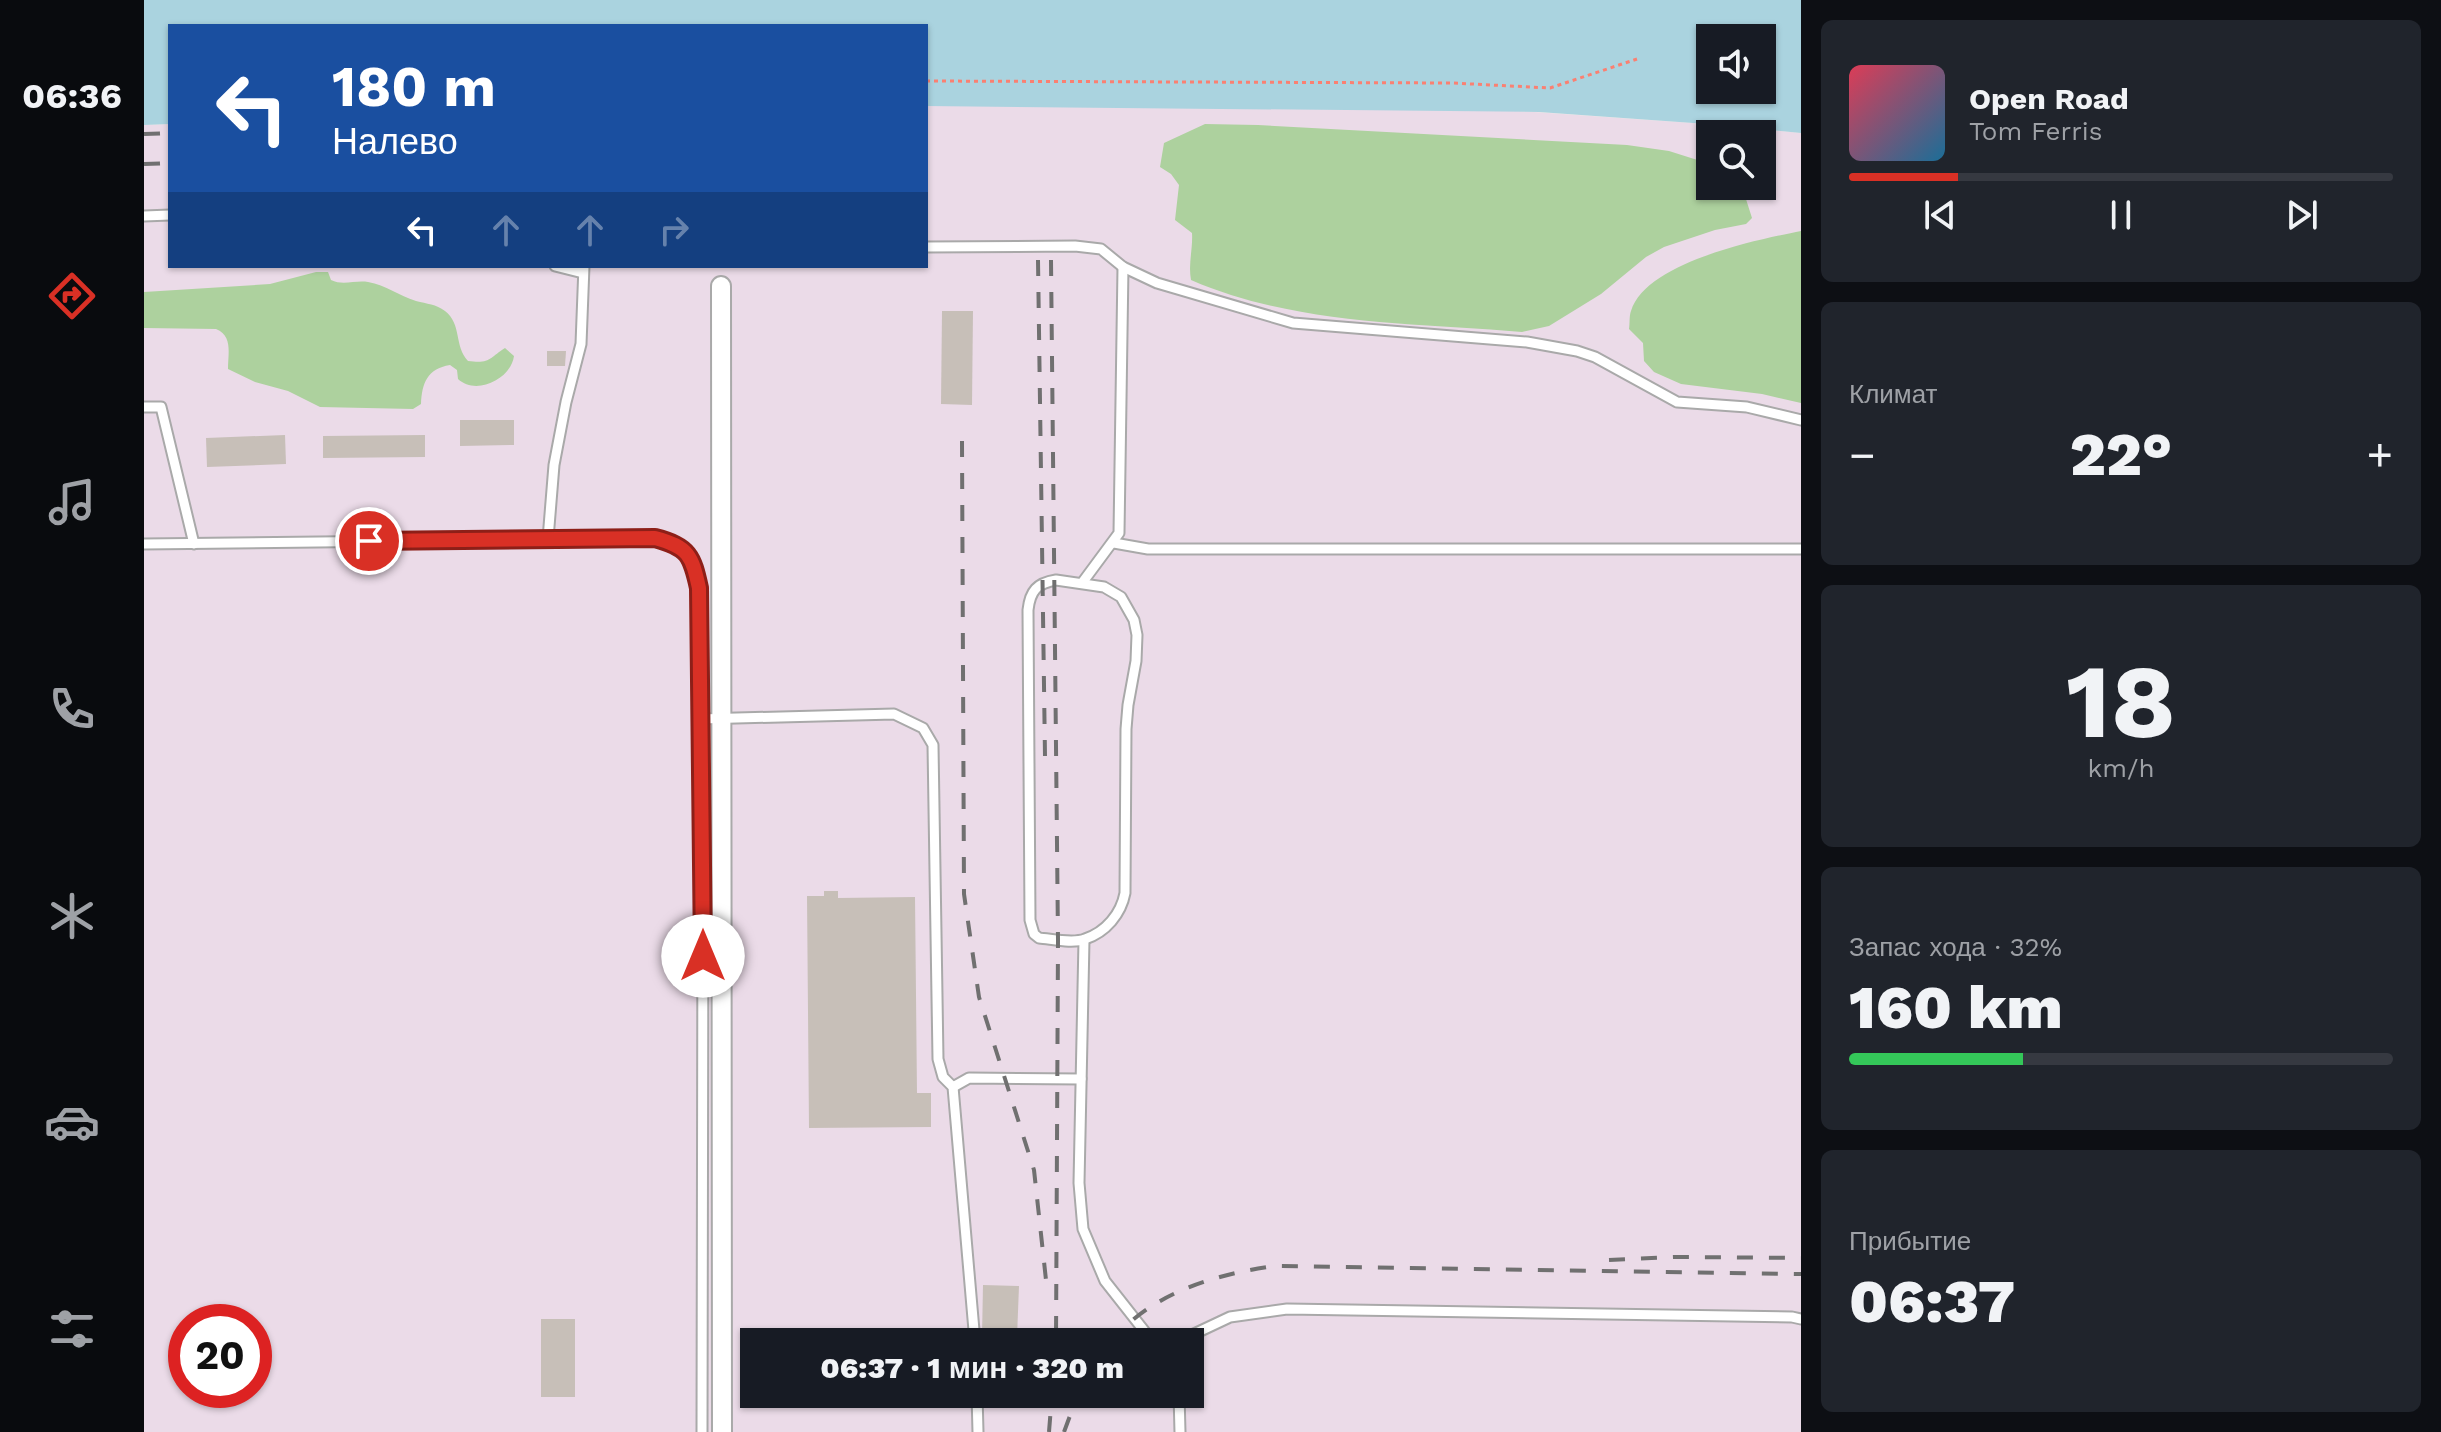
<!DOCTYPE html>
<html lang="ru">
<head>
<meta charset="utf-8">
<style>
  body { margin:0; font-family:"Work Sans",sans-serif; background:#20242c; color:#f1f3f6; height:100vh; display:flex; flex-direction:column; font-size:30px; white-space:nowrap }
  * { box-sizing:border-box; margin:0 }
  p { font-size:26px; color:#9ea1a6 }
  .icon { flex:none; width:44px; height:44px; fill:none; stroke:currentColor; stroke-width:2; stroke-linecap:round; stroke-linejoin:round }
  .map { position:relative; flex:1; overflow:hidden }
  .details { display:flex; flex-direction:column; gap:20px; padding:20px; background:#0d0f14; width:640px }
  .details>* { flex:none }
  .top-card { position:absolute; left:24px; top:24px; width:760px; height:244px; border-radius:0px; box-shadow:0 2px 6px #0004; background:#1a4fa0; color:#fff; overflow:hidden }
  .controls { position:absolute; left:1552px; top:24px; display:grid; gap:16px }
  .controls a { display:grid; place-items:center; width:80px; height:80px; border-radius:0px; background:#171b24; box-shadow:0 2px 6px #0004; font-size:40px }
  .speed { position:absolute; left:24px; top:1304px; display:flex; gap:16px; font-size:40px; font-weight:700; text-align:center }
  .speed>* { display:grid; place-content:center; width:104px; height:104px; border-radius:50%; background:#171b24; box-shadow:0 2px 6px #0004; line-height:1 }
  .speed .limit { border:12px solid #d22; background:#fff; color:#111 }
  .pin { position:absolute; display:grid; place-items:center; width:68px; height:68px; color:#fff; margin:-34px; border:4px solid #fff; border-radius:50%; box-shadow:0 2px 8px #0007 }
  .me { position:absolute; width:88px; margin:-44px; rotate:0deg; stroke-linejoin:round; filter:drop-shadow(0 0 6px #0008) }
  .turn { display:flex; align-items:center; gap:28px; height:168px; padding:0 32px; font-size:36px }
  .turn .icon { width:104px; height:104px; stroke-width:2.5 }
  .turn b { display:block; font-size:56px; line-height:68px }
  .lanes { display:flex; align-items:center; height:76px; padding:0 32px; background:#0003; justify-content:center; gap:40px; direction:ltr }
  .lanes .off { opacity:.35 }
  .big { font-size:60px; font-weight:800; line-height:1.1 }
  .details .tile { flex:1; display:flex; flex-direction:column; justify-content:center; gap:12px; min-width:0; padding:0 28px; border-radius:12px; background:#20242c }
  .details .dial { align-items:center; gap:0 }
  .dial b { font-size:104px; line-height:1 }
  .song { display:flex; align-items:center; gap:24px }
  .cover { width:96px; height:96px; border-radius:12px; background:linear-gradient(135deg,hsl(350 70% 55%),hsl(200 70% 35%)) }
  .played { height:8px; border-radius:4px; background:linear-gradient(90deg,#d93025 20%,#363941 20%) }
  .keys { display:flex; justify-content:space-around; direction:ltr }
  .heat { display:flex; justify-content:space-between; align-items:center; font-size:44px; direction:ltr }
  .charge { height:12px; border-radius:6px; background:linear-gradient(90deg,#34c759 32%,#363941 0) }
  .trip { position:absolute; left:596px; top:1328px; width:464px; height:80px; border-radius:0px; background:#171b24; box-shadow:0 2px 6px #0004; font-weight:800; line-height:80px; text-align:center }
  main { display:flex; flex:1; min-height:0 }
  .menu { display:flex; flex-direction:column; width:144px; justify-content:space-around; align-items:center; background:#090b0e; color:#9ea1a6 }
  .menu .icon { width:56px; height:56px }
  .menu .active { color:#d93025 }
  .menu b { font-size:36px; color:#f1f3f6 }
  .map>svg:first-child { display:block }
</style>
</head>
<body>
<main>
<nav class="menu">
<b>06:36</b>
<svg class="icon active" aria-label="directions" viewBox="0 0 24 24"><path d="M12 3l9 9-9 9-9-9zM9 14v-3h6M13 9l2 2-2 2"/></svg>
<svg class="icon" aria-label="music" viewBox="0 0 24 24"><path d="M9 18V5l10-2v13"/><circle cx="6" cy="18" r="3"/><circle cx="16" cy="16" r="3"/></svg>
<svg class="icon" aria-label="phone" viewBox="0 0 24 24"><path d="M5 4h4l2 5-3 2q2 4 5 5l2-3 5 2v4C11 20 4 13 5 4z"/></svg>
<svg class="icon" aria-label="climate" viewBox="0 0 24 24"><path d="M12 3v18M4 7l16 10M4 17L20 7"/></svg>
<svg class="icon" aria-label="car" viewBox="0 0 24 24"><path d="M5 17H2v-5l4-1 3-4h7l3 4 3 1v5h-3M9 17h6M6 11h13"/><circle cx="7" cy="17" r="2"/><circle cx="17" cy="17" r="2"/></svg>
<svg class="icon" aria-label="filters" viewBox="0 0 24 24"><path d="M4 7h16M4 17h16"/><circle cx="9" cy="7" r="2"/><circle cx="15" cy="17" r="2"/></svg>
</nav>
<div class="map">
<svg width="1657" height="1432" viewBox="0 0 1657 1432">
  <rect width="100%" height="100%" fill="#f2efe9"/>
  <path fill="#ebdbe8" fill-rule="evenodd" d="M782,70l795,55 80,8v1299h-1657v-1307l26,-1v142h756zM1566,134h52v52h-52zM42,1322h68v68h-68zM610,1342h436v52h-436z"/>
  <g fill="#add19e">
    <path d="M1061,124l53,1 369,20 42,6 41,13v22h36l-1,10 7,22 -6,6 -31,6 -51,17 -18,10 -45,37 -52,32 -27,6c-111,-9 -227,-7 -331,-52 -3,-16 2,-31 1,-47l-17,-13 4,-35 -8,-11 -11,-7 4,-24z"/>
    <path d="M1657,231v172l-39,-9 -81,-10 -27,-12 -10,-11 -1,-18 -14,-14c1,-5 0,-13 2,-18 15,-49 126,-71 170,-80z"/>
    <path d="M172,272h12l3,8c12,6 24,0 37,2 18,3 31,14 48,19 11,3 20,3 29,10 17,13 9,35 23,50 23,3 21,-3 37,-13l9,8c-3,23 -38,40 -56,23l-1,-9 -7,-5c-23,4 -28,18 -29,39l-8,5 -93,-2 -32,-16 -33,-9 -27,-13c0,-16 5,-33 -12,-40l-72,-1v-36l126,-8z"/>
  </g>
  <path fill="#aad3df" fill-rule="evenodd" d="M0,0h1657v133l-80,-8 -182,-13 -613,-6v-80h-756v98l-26,1zM1566,38h52v52h-52z"/>
  <g fill="#c7bfb8">
    <path d="M798,311h31l-1,94 -31,-1z"/>
    <path d="M403,351h19l-1,15h-18z"/>
    <path d="M316,420h54v25l-54,1z"/>
    <path d="M141,435l1,29 -79,3 -1,-29z"/>
    <path d="M281,435v22l-102,1v-22z"/>
    <path d="M680,891h14v7l77,-1 2,196h14v34l-122,1 -2,-232h17z"/>
    <path d="M839,1285l36,1 -2,51 -35,-1z"/>
    <rect x="397" y="1319" width="34" height="78"/>
  </g>
  <g fill="none" stroke-linecap="round" stroke-linejoin="round">
    <defs>
      <g id="service">
        <path d="M0,216l26,-1"/>
        <path d="M782,247l149,-1 26,3 22,18 34,16 136,40 234,19 50,9 18,6 82,45 70,5 54,13"/>
        <path d="M411,266l28,7"/>
        <path d="M0,407h17l33,137"/>
        <path d="M404,539l6,-74 12,-63 15,-58 3,-78"/>
        <path d="M970,543l34,6h653"/>
        <path d="M0,544l511,-6c34,8 37,18 44,50l4,300 -1,544"/>
        <path d="M912,580l48,7 17,10 13,23 3,15 -1,26 -8,44 -2,24 -1,164c-4,21 -19,39 -40,46 -12,5 -33,0 -46,-1l-5,-4 -4,-14 -2,-310c2,-19 9,-27 28,-30z"/>
        <path d="M938,583l37,-50 4,-266"/>
        <path d="M556,719l194,-5 29,14 10,17 5,314 5,18 10,10 22,255"/>
        <path d="M940,940l-5,243 4,46 22,52 48,61"/>
        <path d="M809,1087l16,-9 112,1"/>
        <path d="M1033,1342l53,-25 57,-8 505,8 9,2"/>
        <path d="M833,1394l1,38"/>
        <path d="M1035,1394l1,38"/>
      </g>
      <path id="minor" d="M577,286l1,1146"/>
    </defs>
    <use href="#service" stroke="#a9a9a9" stroke-width="13"/>
    <use href="#minor" stroke="#a9a9a9" stroke-width="22"/>
    <path stroke="#fa8072" stroke-width="3" stroke-dasharray="4 4" stroke-linecap="butt" d="M782,81l526,2 98,5 87,-29"/>
    <use href="#service" stroke="#fff" stroke-width="9"/>
    <use href="#minor" stroke="#fff" stroke-width="18"/>
    <g stroke="#707070" stroke-width="4" stroke-dasharray="16 16" stroke-linecap="butt">
      <path d="M0,134l26,-1"/>
      <path d="M0,164l26,-1"/>
      <path d="M894,260l7,496"/>
      <path d="M907,260l7,680 -2,402"/>
      <path d="M818,441l2,453 15,103 55,173 12,110"/>
      <path d="M1465,1260l64,-3 128,1"/>
      <path d="M967,1342c40,-49 102,-67 163,-76l527,8"/>
      <path d="M905,1432l3,-38"/>
      <path d="M920,1432l14,-38"/>
    </g>
  </g>
  <g fill="none" stroke-linecap="round" stroke-linejoin="round">
    <defs>
      <path id="route" d="M225,541l286,-3c34,9 37,18 44,50l4,368"/>
    </defs>
    <use href="#route" stroke="#8d1f18" stroke-width="20"/>
    <use href="#route" stroke="#d93025" stroke-width="14"/>
  </g>
</svg>
<div class="controls">
<a><svg class="icon" aria-label="sound" viewBox="0 0 24 24"><path d="M4 9h4l5-4v14l-5-4H4zM17 9q2 3 0 6"/></svg></a>
<a><svg class="icon" aria-label="search" viewBox="0 0 24 24"><circle cx="10" cy="10" r="6"/><path d="M15 15l6 6"/></svg></a>
</div>
<div class="speed"><div class="limit">20</div></div>
<div class="pin" style="left:225px;top:541px;background:#d93025"><svg class="icon" aria-label="arrive" viewBox="0 0 24 24"><path d="M6 21V4h12l-3 4 3 4H6"/></svg></div>
<svg class="me" style="left:559px;top:956px" viewBox="-20 -20 40 40"><circle r="19" fill="#fff"/><path d="M0-13L10 11 0 6-10 11z" fill="#d93025"/></svg>
<div class="trip">06:37 · 1 мин · 320 m</div>
<div class="top-card">
<div class="turn"><svg class="icon" aria-label="left" viewBox="0 0 24 24"><path d="M17 20v-9H6M10 6l-5 5 5 5"/></svg><div><b>180 m</b>Налево</div></div>
<div class="lanes"><svg class="icon" aria-label="left" viewBox="0 0 24 24"><path d="M17 20v-9H6M10 6l-5 5 5 5"/></svg><svg class="icon off" aria-label="ahead" viewBox="0 0 24 24"><path d="M12 20V5M6 11l6-6 6 6"/></svg><svg class="icon off" aria-label="ahead" viewBox="0 0 24 24"><path d="M12 20V5M6 11l6-6 6 6"/></svg><svg class="icon off" aria-label="right" viewBox="0 0 24 24"><path d="M7 20v-9h11M14 6l5 5-5 5"/></svg></div>
</div>
</div>
<section class="details">
<div class="tile">
<div class="song"><i class="cover"></i><div><b>Open Road</b><p>Tom Ferris</p></div></div>
<div class="played"></div>
<div class="keys"><svg class="icon" aria-label="previous" viewBox="0 0 24 24"><path d="M18 5L8 12l10 7zM5 5v14"/></svg><svg class="icon" aria-label="pause" viewBox="0 0 24 24"><path d="M8 5v14M16 5v14"/></svg><svg class="icon" aria-label="next" viewBox="0 0 24 24"><path d="M6 5l10 7-10 7zM19 5v14"/></svg></div>
</div>
<div class="tile"><p>Климат</p>
<div class="heat"><a>−</a><b class="big">22°</b><a>+</a></div>
</div>
<div class="tile dial"><b>18</b><p>km/h</p></div>
<div class="tile"><p>Запас хода · 32%</p><b class="big">160 km</b><div class="charge"></div></div>
<div class="tile"><p>Прибытие</p><b class="big">06:37</b></div>
</section>
</main>
</body>
</html>
